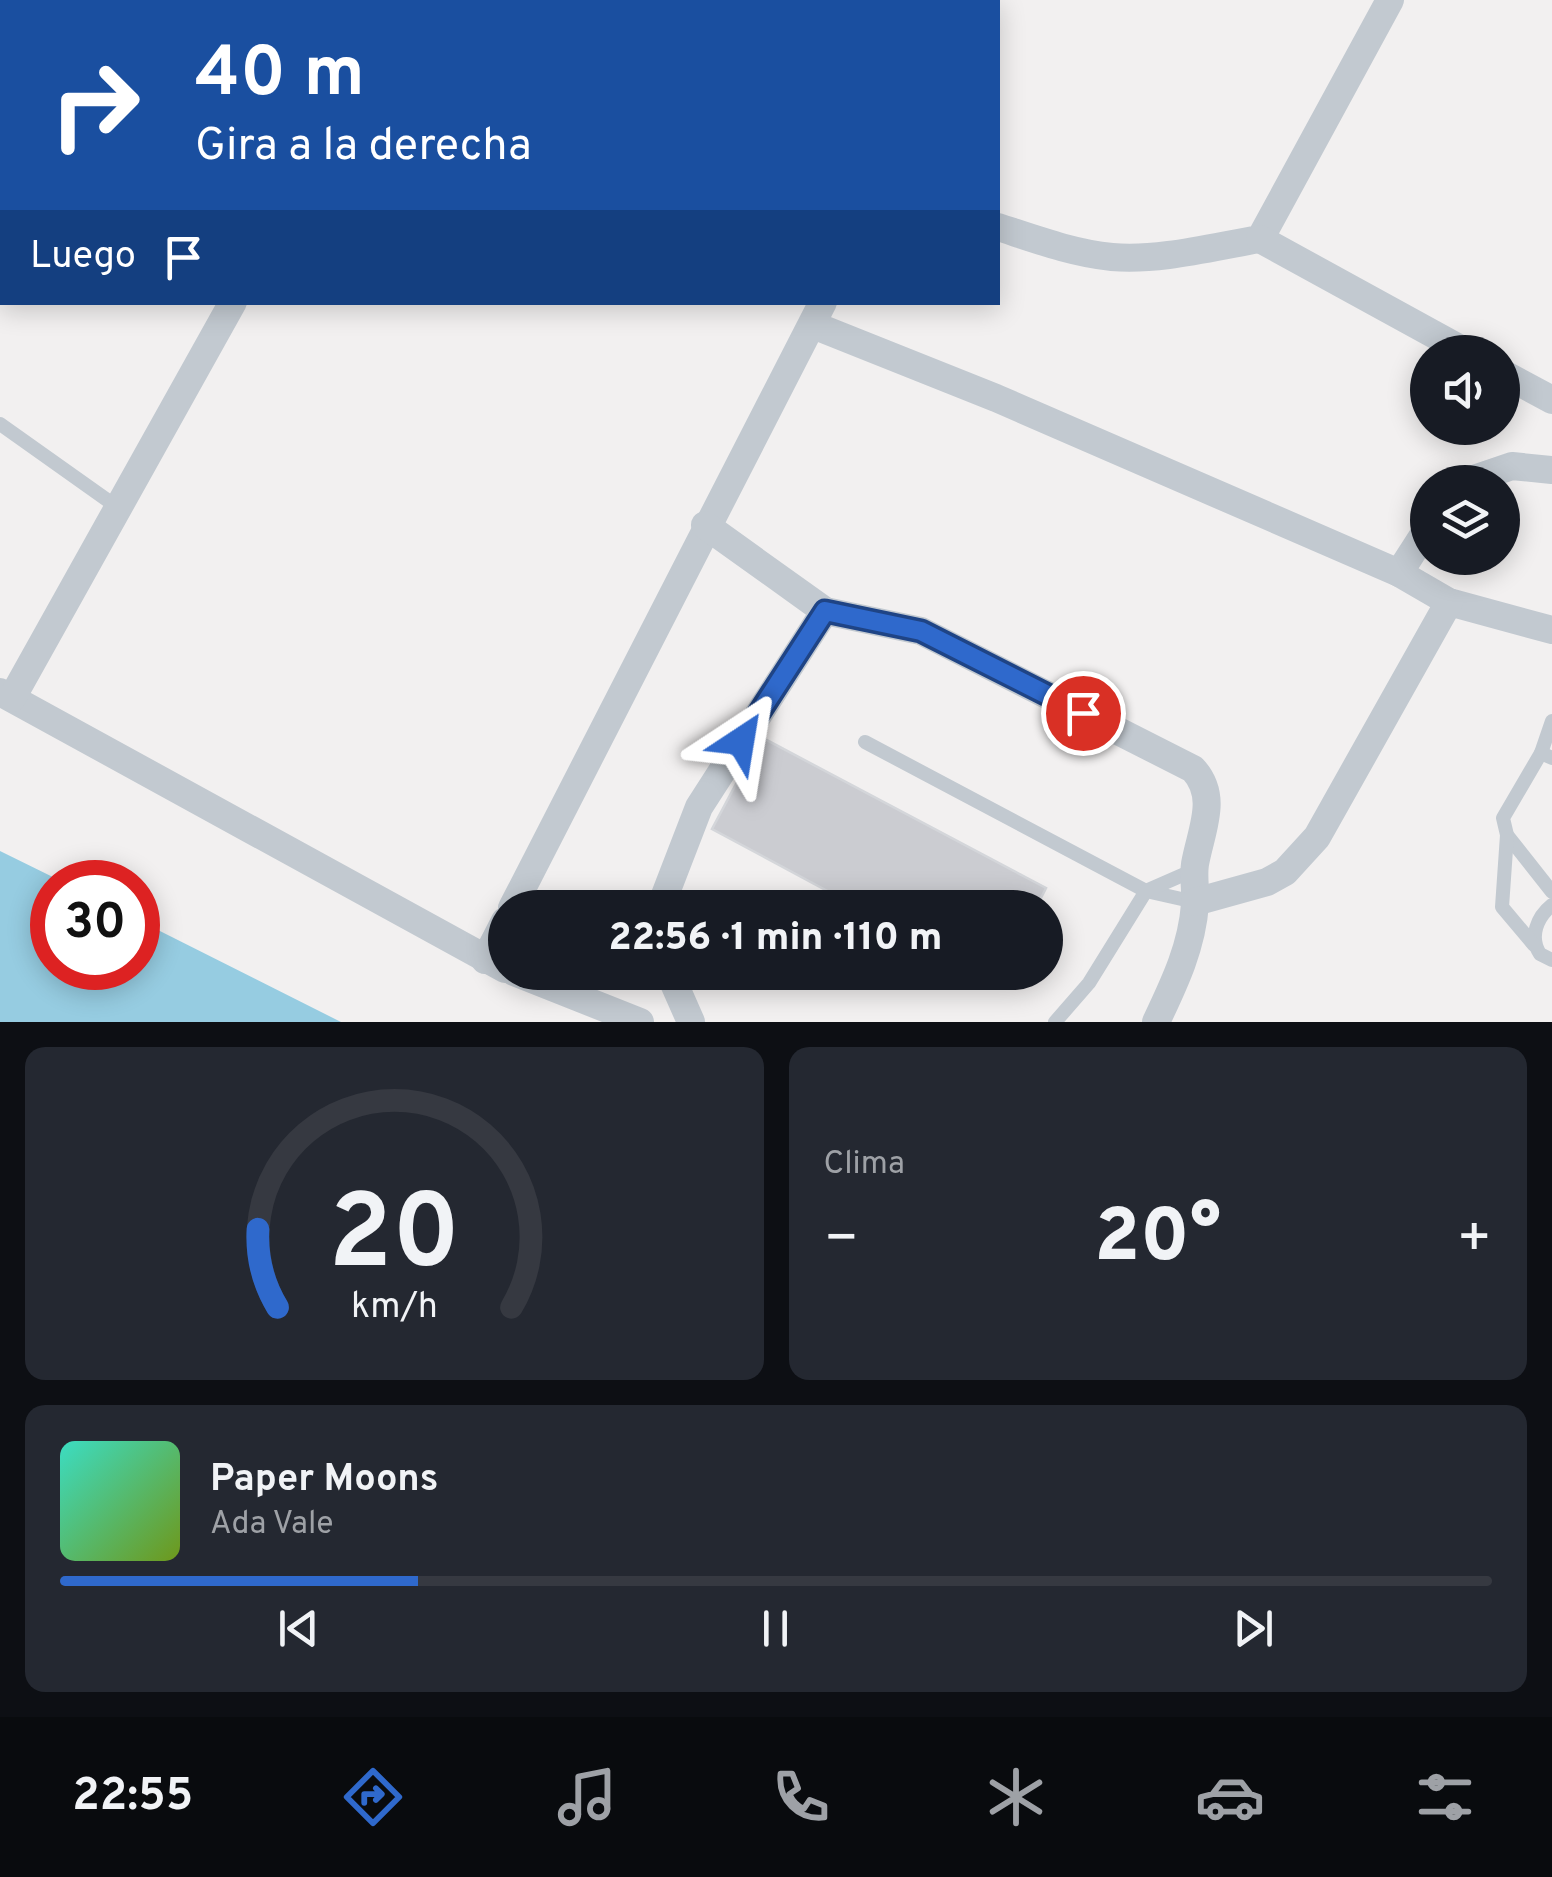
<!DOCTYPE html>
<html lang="es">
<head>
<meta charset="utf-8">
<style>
  body { margin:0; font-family:Overpass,sans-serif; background:#242831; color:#f1f3f6; height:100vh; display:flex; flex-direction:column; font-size:38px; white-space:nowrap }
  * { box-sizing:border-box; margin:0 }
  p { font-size:32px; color:#9ea1a6 }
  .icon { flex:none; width:55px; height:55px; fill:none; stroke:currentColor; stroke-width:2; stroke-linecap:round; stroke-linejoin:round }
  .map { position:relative; height:1022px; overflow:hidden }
  .sheet { display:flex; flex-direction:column; gap:25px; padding:25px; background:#0d0f14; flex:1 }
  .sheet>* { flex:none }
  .top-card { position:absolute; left:0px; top:0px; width:1000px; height:305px; box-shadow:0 5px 25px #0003; background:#1a4fa0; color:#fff; overflow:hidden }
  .buttons { position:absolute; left:1410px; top:335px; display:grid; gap:20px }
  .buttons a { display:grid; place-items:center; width:110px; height:110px; border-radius:50%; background:#171b24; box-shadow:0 5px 25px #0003; font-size:50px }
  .speed { position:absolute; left:30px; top:860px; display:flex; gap:20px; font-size:50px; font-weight:700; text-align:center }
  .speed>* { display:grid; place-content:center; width:130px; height:130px; border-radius:50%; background:#171b24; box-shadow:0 5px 25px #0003; line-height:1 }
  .speed .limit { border:15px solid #d22; background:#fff; color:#111 }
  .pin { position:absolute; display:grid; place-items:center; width:85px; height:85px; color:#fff; margin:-42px; border:5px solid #fff; border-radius:50%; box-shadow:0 2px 10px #0007 }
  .me { position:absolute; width:110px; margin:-55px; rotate:33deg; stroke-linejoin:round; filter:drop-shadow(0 0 8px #0008) }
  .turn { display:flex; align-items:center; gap:35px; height:210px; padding:0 30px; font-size:45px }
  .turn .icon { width:130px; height:130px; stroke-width:2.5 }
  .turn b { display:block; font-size:70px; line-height:85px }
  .then { display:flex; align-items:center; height:95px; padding:0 30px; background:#0003; gap:20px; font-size:38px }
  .big { font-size:75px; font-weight:800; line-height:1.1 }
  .sheet .tile { flex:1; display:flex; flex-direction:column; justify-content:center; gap:15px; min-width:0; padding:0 35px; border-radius:20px; background:#242831 }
  .sheet .dial { align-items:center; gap:0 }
  .dial svg { height:260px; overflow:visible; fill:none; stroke:#363941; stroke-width:7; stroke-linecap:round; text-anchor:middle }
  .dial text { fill:#f1f3f6; stroke:none }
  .song { display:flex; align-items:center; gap:30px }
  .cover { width:120px; height:120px; border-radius:15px; background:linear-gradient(135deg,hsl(170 70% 55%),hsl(80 70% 35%)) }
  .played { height:10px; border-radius:5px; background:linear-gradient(90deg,#2f69cc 25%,#363941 25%) }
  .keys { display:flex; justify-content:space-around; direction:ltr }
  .heat { display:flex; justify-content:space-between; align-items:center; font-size:55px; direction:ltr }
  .sheet .tiles { flex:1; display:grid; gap:25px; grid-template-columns:1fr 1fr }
  .tile:last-child { grid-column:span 2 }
  .trip { position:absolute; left:488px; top:890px; width:575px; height:100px; border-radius:50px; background:#171b24; box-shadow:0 5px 25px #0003; font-weight:800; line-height:100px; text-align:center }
  .tabs { display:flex; height:160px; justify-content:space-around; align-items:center; background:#090b0e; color:#9ea1a6 }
  .tabs .icon { width:70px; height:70px }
  .tabs .selected { color:#2f69cc }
  .tabs b { font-size:45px; color:#f1f3f6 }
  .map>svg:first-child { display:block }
</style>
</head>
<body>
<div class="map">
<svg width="1552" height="1022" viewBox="0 0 1552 1022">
  <rect width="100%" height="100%" fill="#f2f0f0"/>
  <path fill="#96cce1" d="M0,851l63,31h-11v86h86v-48l203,102h-341z"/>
  <path fill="#cbccd1" stroke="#d4d6da" stroke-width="2.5" d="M761,737l285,151 -10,20h-177l-147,-79z"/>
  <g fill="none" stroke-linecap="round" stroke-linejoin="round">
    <g stroke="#c2c9d0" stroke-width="14">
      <path d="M0,424l117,83"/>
      <path d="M865,742l281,149 49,11"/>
      <path d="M1541,753l11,-32"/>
      <path d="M1507,835l45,57"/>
      <path d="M1552,905c-15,12 -23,32 -12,49l12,6"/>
      <path d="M1534,945l-32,-38 5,-72 -4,-17 38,-65 11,5"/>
      <path d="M1055,1022l34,-39 57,-92 48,-21"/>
    </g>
    <g stroke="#c2c9d0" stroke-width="28">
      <path d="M490,0l5,2"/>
      <path d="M403,2l2,-2"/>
      <path d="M637,2l1,-2"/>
      <path d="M977,2l1,-2"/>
      <path d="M998,227c37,12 74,26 114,30 48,4 100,-10 148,-18l130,-239"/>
      <path d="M1260,239l206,113"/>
      <path d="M813,325l183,73 403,175 50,29 103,28"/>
      <path d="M1502,373l50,27"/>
      <path d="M1465,482l47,-16 40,4"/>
      <path d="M1399,573l29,-45"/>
      <path d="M825,611l96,20 272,138c26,28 8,61 2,95 -2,13 1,26 0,40 -3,43 -21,80 -39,118"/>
      <path d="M0,692l505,277"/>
      <path d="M12,698l221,-396"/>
      <path d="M1195,902l72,-20 18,-10 32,-35 132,-235"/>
      <path d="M512,908l311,-606"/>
      <path d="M660,908l39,-101 126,-196 -120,-86"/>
      <path d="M485,960l20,-39"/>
      <path d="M514,972l126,50"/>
      <path d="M669,972l22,50"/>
    </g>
  </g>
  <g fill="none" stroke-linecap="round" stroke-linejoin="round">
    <defs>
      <path id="route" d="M741,741l84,-130 96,20 162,82"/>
    </defs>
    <use href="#route" stroke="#1f4485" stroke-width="25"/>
    <use href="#route" stroke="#2f69cc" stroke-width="18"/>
  </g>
</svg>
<div class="buttons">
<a><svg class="icon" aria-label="sound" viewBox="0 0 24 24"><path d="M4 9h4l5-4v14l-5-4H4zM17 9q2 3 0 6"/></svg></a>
<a><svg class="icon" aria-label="layers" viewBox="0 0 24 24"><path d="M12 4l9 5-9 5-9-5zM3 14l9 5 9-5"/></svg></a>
</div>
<div class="speed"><div class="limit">30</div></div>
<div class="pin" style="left:1083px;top:713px;background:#d93025"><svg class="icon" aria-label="arrive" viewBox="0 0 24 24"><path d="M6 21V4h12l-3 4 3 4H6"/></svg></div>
<svg class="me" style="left:741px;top:741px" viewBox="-20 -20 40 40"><path d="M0-17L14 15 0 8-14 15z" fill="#2f69cc" stroke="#fff" stroke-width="4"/></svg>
<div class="trip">22:56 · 1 min · 110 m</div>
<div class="top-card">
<div class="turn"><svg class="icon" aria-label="right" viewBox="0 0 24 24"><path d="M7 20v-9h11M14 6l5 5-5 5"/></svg><div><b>40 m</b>Gira a la derecha</div></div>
<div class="then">Luego<svg class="icon" aria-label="arrive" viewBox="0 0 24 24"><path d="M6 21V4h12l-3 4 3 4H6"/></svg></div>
</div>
</div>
<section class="sheet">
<div class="tiles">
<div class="tile dial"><svg viewBox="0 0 100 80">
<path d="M14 69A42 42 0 1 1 86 69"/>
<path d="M14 69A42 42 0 0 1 8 45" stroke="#2f69cc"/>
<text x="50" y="56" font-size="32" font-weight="700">20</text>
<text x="50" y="72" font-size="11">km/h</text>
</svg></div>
<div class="tile"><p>Clima</p>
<div class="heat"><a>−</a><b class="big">20°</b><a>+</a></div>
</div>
<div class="tile">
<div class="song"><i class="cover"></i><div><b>Paper Moons</b><p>Ada Vale</p></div></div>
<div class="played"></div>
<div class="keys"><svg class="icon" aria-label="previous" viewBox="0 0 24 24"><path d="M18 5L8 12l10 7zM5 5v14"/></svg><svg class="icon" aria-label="pause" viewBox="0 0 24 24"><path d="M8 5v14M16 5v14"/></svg><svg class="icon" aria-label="next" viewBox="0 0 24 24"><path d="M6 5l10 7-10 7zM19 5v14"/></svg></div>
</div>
</div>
</section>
<nav class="tabs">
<b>22:55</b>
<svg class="icon selected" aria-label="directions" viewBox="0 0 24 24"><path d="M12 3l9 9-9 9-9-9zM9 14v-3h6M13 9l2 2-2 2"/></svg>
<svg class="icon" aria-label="music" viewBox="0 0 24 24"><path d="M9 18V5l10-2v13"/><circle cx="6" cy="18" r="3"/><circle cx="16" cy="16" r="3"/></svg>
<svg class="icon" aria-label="phone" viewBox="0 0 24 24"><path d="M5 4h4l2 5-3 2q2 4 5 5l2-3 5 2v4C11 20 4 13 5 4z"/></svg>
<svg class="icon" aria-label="climate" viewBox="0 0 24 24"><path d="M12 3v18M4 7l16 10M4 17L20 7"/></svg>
<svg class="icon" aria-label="car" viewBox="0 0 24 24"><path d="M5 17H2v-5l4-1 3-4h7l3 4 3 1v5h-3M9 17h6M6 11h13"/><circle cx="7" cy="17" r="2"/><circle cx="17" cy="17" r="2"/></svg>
<svg class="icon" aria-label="filters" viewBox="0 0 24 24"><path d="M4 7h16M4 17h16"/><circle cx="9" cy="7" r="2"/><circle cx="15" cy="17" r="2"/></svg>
</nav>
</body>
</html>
